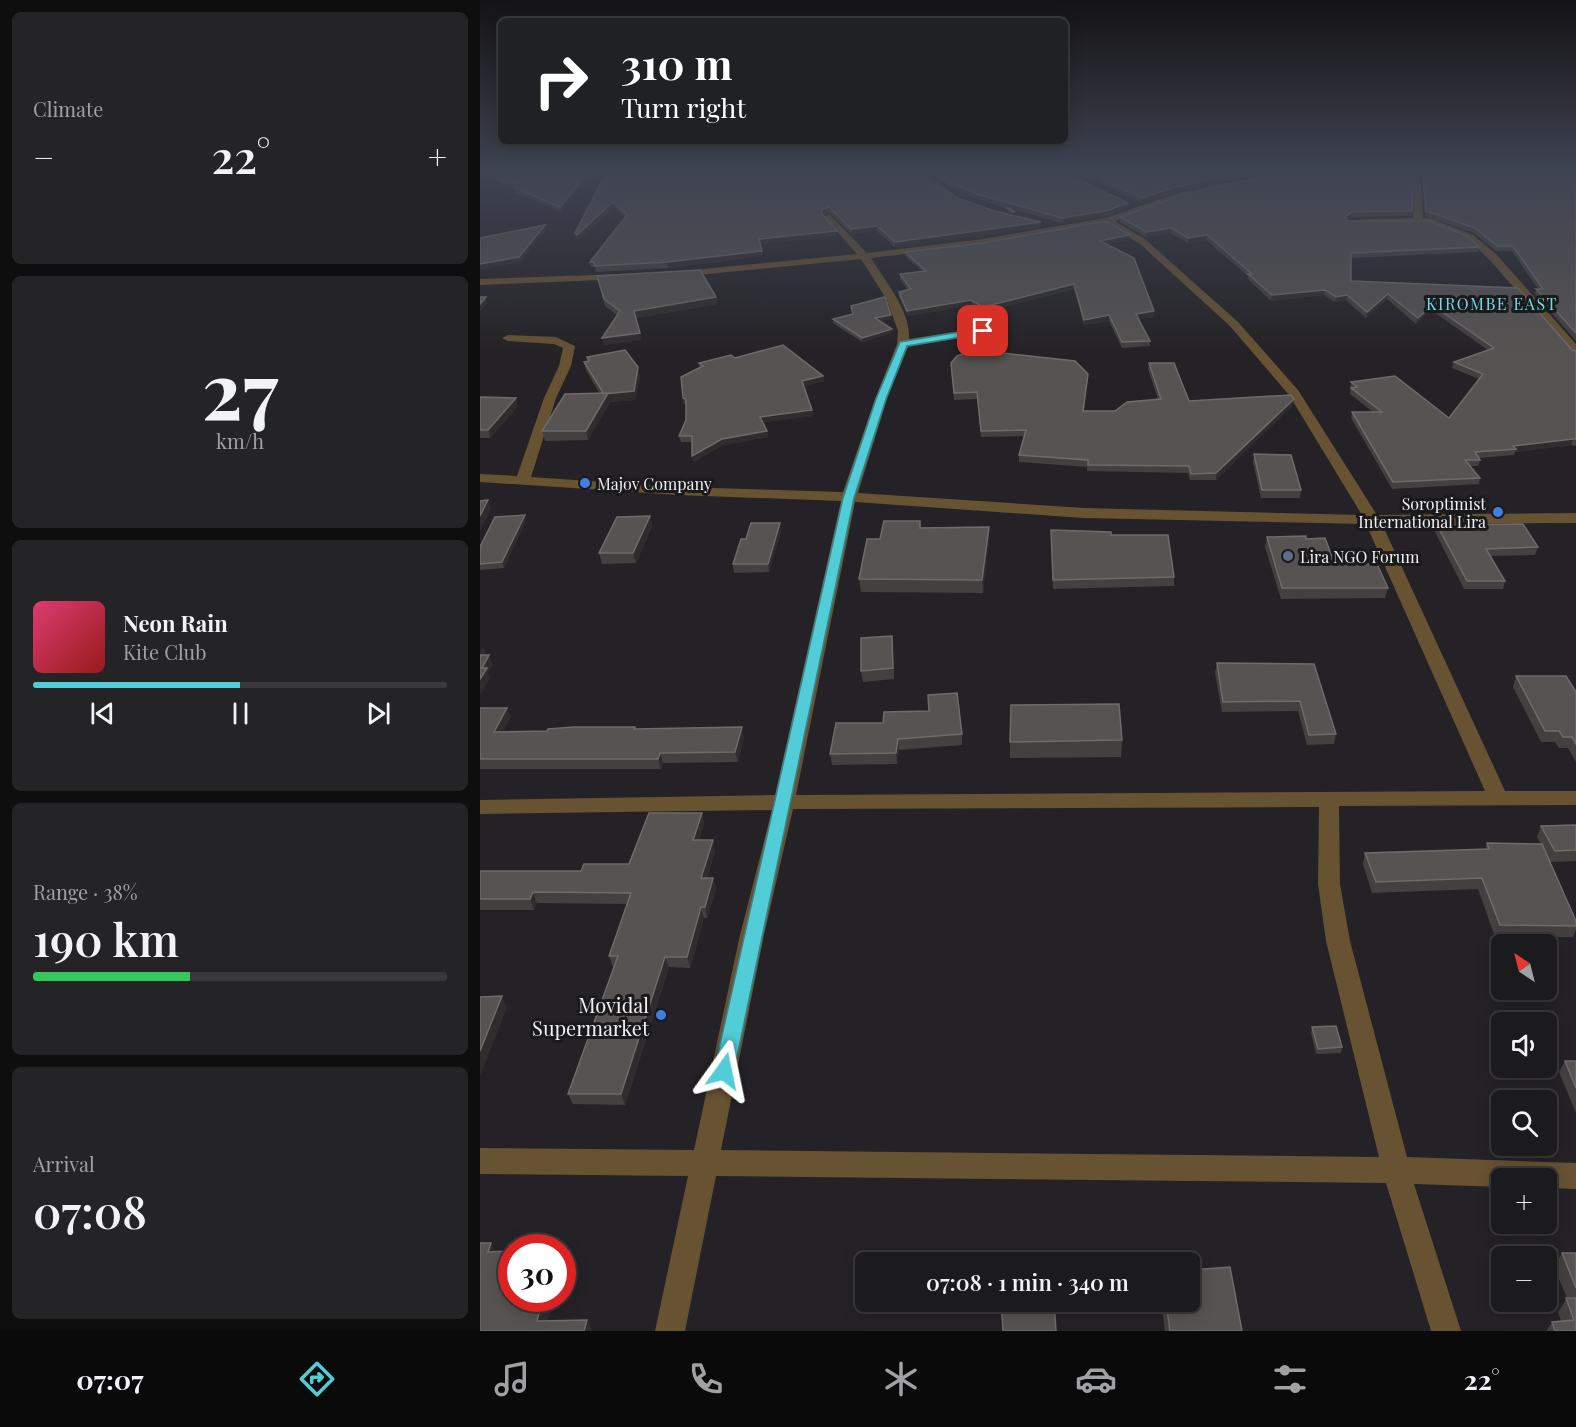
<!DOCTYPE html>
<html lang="en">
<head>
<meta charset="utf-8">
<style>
  body { margin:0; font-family:"Playfair Display",serif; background:#242325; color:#f1f3f6; height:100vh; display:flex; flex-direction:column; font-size:22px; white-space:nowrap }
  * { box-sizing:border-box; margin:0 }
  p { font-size:20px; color:#a0a1a3 }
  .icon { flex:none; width:33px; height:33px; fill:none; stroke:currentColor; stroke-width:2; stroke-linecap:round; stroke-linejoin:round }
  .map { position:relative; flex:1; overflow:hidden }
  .sheet { display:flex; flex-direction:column; gap:12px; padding:12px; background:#0f0e0f; width:480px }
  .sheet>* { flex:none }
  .banner { position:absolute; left:18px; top:18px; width:570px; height:126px; border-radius:9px; box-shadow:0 3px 15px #0003,0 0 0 2px #39383b; background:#202124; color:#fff; overflow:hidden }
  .needle { width:39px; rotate:325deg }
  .fabs { position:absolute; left:1011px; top:934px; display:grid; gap:12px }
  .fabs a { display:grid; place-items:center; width:66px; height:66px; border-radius:9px; background:#1b1a1c; box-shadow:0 3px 15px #0003,0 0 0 2px #39383b; font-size:30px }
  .speed { position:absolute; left:18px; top:1234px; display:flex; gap:12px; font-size:30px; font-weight:700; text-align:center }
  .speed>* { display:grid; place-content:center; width:78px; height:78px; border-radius:50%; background:#1b1a1c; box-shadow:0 3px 15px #0003,0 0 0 2px #39383b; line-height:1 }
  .speed .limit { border:9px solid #d22; background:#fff; color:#111 }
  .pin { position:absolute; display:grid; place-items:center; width:51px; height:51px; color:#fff; margin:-26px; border-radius:12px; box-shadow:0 3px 9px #0006 }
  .me { position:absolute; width:66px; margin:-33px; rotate:12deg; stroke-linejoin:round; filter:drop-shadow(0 0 4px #0008) }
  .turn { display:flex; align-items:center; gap:21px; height:126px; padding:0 24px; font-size:27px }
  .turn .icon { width:78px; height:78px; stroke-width:2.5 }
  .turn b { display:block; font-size:42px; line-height:51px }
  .big { font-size:45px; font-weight:600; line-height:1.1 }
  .sheet .tile { flex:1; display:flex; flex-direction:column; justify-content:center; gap:9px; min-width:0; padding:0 21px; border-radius:9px; background:#242325 }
  .sheet .dial { align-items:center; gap:0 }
  .dial b { font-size:78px; line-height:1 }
  .song { display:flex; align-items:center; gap:18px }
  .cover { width:72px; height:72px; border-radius:9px; background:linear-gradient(135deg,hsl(340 70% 55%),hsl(0 70% 35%)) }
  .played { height:6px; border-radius:3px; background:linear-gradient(90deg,#52ccd6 50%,#39383b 50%) }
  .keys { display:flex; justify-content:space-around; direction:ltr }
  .heat { display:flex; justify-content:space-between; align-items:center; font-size:33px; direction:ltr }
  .charge { height:9px; border-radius:4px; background:linear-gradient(90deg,#34c759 38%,#39383b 0) }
  .trip { position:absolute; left:375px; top:1252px; width:345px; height:60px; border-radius:9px; background:#1b1a1c; box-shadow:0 3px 15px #0003,0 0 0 2px #39383b; font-weight:600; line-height:60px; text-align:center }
  .tabs { display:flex; height:96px; justify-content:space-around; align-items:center; background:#0b0a0b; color:#a0a1a3 }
  .tabs .icon { width:42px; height:42px }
  .tabs .current { color:#52ccd6 }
  .tabs b { font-size:27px; color:#f1f3f6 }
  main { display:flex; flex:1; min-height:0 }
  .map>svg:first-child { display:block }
</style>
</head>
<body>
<main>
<section class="sheet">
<div class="tile"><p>Climate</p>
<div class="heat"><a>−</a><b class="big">22°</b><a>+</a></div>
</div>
<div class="tile dial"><b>27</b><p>km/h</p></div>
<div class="tile">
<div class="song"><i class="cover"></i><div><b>Neon Rain</b><p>Kite Club</p></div></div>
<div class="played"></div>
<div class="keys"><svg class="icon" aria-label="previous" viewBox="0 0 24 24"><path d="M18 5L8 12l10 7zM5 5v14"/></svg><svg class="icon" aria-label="pause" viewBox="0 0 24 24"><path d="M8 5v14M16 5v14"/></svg><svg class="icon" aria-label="next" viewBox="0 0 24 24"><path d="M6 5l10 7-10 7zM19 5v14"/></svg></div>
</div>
<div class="tile"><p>Range · 38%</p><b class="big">190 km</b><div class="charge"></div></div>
<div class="tile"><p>Arrival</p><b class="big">07:08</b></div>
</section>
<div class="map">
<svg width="1096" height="1331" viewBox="0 0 1096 1331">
  <rect width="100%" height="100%" fill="#242226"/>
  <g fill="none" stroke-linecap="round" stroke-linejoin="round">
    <path fill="#5d878e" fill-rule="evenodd" d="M516,200h2l18,12 -3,1 -17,-11z"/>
    <g fill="#675232" fill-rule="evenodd">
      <path d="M429,169h9l39,27 -4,3 -16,-7z"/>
      <path d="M904,169c14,0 26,2 37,11l2,38 9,1 41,16 23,19 80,90v11l-4,-1 -84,-96 -21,-19 -39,-15h-70l-2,-2 5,-3 52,-1 1,-35 -6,-5z"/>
      <path d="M745,183l3,1v4l-51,11 -62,22 31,19 92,82 60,68 79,125 199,-2v10l-194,1 123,267h71v14l-237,1 1,78 10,57 57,216 169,6v26l-30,-1v-9h-44v8l-88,-3 47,147h-30l-45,-148 -670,-7 -31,155h-30l33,-155 -208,-2v-26l214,2 46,-215 32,-125 -292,4v-14l295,-5 66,-294 -163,-6 -198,-13v-8l37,2 27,-78 15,-32 4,-18 -9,-4 -46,-3 -6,-3 6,-3 48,2 19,9 -4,20 -15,32 -25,79 147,10 165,5 32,-93 22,-55 1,-13 -11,-31 -26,-41 -184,18 -5,-3 1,-2 184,-18 -31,-35 -2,-2 5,-3 38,39 116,-14 123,-21 66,-23zM626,223l34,21 90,82 59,69 73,120 -278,-7 -226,-15 29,-94 21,-52 90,-16 6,-3 -6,-3 -89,14c2,-28 -24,-58 -38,-81l112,-13zM375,502l229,16 282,6 119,267 -689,4zM839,807l-1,77 8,57 53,216 -658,-7 43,-215 29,-126z"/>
      <path d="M142,274l5,3 -1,2 -146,6v-6z"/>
    </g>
  </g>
  <g fill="#44403f">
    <path d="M0,169h116l-35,43 -45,-19 -1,-5 -17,-5 -1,-4 -11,-3 -6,-5z"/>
    <path d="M128,169l314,10 35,19 84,29 -146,20 -18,-16 -25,3 -23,-22 -6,3 15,21 -78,8 3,12 -95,12 -72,4 -1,-5h-4l-1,-5 35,-45 -11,-10 -35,33 -3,-2 -1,-5z"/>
    <path d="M437,169h140l70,39 -22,8 -43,7 -85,-24 -27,-12 -24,-16z"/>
    <path d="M589,169h206l-103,24 -30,10z"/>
    <path d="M924,169h172v172l-41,-47 1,-5h2l-26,-38h-16l-22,-18 -49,-17 -3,-38z"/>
    <path d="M932,211l-1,5 -60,1 -4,3v1l132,26 -1,5 -127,6v23l167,7 54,62 4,1v95l-5,-1 -56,7 -1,3 -36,3 2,2 -2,6h-8l10,12 -1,6 -87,5 -41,-71 1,-6h21l-23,-18 1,-12 98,36 30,-39 -27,-11 2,-6 34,-12 -57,-40 -15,14 -29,-25 -21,19 -20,-18 -11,2 -11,-7 -53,6 -23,-22v-3l-42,-36 -18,3 -18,-10 -24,4 -26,-15v-5z"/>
    <path d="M650,235l-1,5 -22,4 47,67v6l-16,1 12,23v5l-28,2 -13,-27 -25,4 -10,-36 -91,23 -11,-7 -64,11 -9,-19v-5l9,-2 -8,-11v-5l22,-3 -17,-15v-4z"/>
    <path d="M117,276l119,21 1,7 -81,14 5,22 -37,5 13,-30 -12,-9z"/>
    <path d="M371,306l40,13 -11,2 12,8v4l-30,9 -29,-19v-4l20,-5z"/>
    <path d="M107,357l53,19 -5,24 -25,2 -22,38 -43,1 -3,-10 58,-37 -14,-24 -2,-8h4z"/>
    <path d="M255,358l88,18 1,5 -20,5 8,24 1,6 -50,6 4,9 1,6 -45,8 -30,17 -1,-20h-11l-2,-6 7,-16v-16h-2l-1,-6 17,-30 -1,-5z"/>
    <path d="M669,363l40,38 104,4 -77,75h-26l-2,-7 -101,-2v-4l-68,-5v-7l5,-19 -43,1 -4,-38 -23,1 -3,-31 137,5 -4,37h31l43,-12 -10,-30z"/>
    <path d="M0,397l38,9 -28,32h-10z"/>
    <path d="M774,454l47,36 -1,8h-39l-8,-36z"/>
    <path d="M170,516l2,10 -16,37 -34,1 -3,-11z"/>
    <path d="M46,521l-22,47 -24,2v-23z"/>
    <path d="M440,521l1,7 68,-1v13l-6,53 -122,-1 -2,-13 21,-40z"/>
    <path d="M957,525l101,22 -3,8 -44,1 14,25 -2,8h-39l-29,-57z"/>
    <path d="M571,530l60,5 63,42v9l-121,3z"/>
    <path d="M301,531l-12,41 -35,1 -1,-9 13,-25z"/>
    <path d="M787,537l39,2 29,25 53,24 -3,10 -104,1 -16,-52z"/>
    <path d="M413,646l1,33 -31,3 -2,-11z"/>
    <path d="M737,663l97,1 22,70 -2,10 -27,1 -9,-34 -76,1 -7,-39z"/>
    <path d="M1036,676l60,16v70l-8,-14h-9l-4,-6h-14l-28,-55z"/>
    <path d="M0,708h27l3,10 -7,14 44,-1 88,-4 1,2 108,8 -6,25 -75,1 -2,6h-181z"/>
    <path d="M356,723l126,11v11l-63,5 -2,14 -65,1 -2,-11z"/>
    <path d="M642,740l-1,17 -111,1v-16z"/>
    <path d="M222,813l2,11 -5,16 16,11 -8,27 9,11 -9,29h-3l-14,50 -21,-1 -44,138 -52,-1 -5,-10 46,-127h-1l-4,-11 18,-52 -90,-1 -3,7h-54v-39h101l48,-7z"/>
    <path d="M1096,825v36l-26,1 26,59v9l-3,7h-78l-17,-48 -106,4 -9,-29 2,-11 120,-4 2,-6 54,1 -4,-7 4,-11z"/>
    <path d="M832,1027l30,20 -1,6 -25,1 -5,-21z"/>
    <path d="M1085,1061h11v52l-17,-41z"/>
    <path d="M1082,1253h14v78h-30l6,-9 9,-1 -3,-9 9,-14 -13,-31z"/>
    <path d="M681,1302h29l52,29h-77z"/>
  </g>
  <g fill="#2f2c2d">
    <path d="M111,169h5l-35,43 -1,-5z"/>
    <path d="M776,169h19l-103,24 -30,10v-5l30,-10z"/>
    <path d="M133,202l1,5 -35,33 -2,-5z"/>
    <path d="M648,203l-1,5 -22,8 -43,7v-5z"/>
    <path d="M349,207v5l-6,3 -1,-1v-4z"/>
    <path d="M872,212l-1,5 -7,5 1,-5z"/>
    <path d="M561,222v5l-146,20v-5z"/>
    <path d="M65,225l1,5 -25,32 -41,8v-6z"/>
    <path d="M397,226v5l-25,3 -1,-5z"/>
    <path d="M691,228l-1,5 -24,4v-5z"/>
    <path d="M357,231l1,5 -78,8 -1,-5z"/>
    <path d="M650,235l-1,5 -29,5v-4z"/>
    <path d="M727,235l-1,5 -18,3v-5z"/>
    <path d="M282,251l1,5 -95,12 -1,-6z"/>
    <path d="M594,284v5l-91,23v-5z"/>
    <path d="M845,290l-1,5 -53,6 1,-6z"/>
    <path d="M908,294l-1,5 -21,19 1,-6z"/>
    <path d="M867,295l-1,5 -11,2 1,-5z"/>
    <path d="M6,297l1,6 -7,9v-8z"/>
    <path d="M236,297l1,7 -82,14 -1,-7z"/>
    <path d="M491,300l1,5 -64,11 -1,-5z"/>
    <path d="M952,305l-1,5 -15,14 2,-6z"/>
    <path d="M674,311v6l-19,2 1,-5z"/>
    <path d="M411,315v4l-16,3v-4z"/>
    <path d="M629,315v6l-25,4v-5z"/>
    <path d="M412,329v4l-30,9v-4z"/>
    <path d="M160,333l1,7 -37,5 -2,-7z"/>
    <path d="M158,367l2,9 -5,24 -25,2 -22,38 -2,-9 18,-37z"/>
    <path d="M343,376l1,5 -21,6 -1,-6z"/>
    <path d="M36,398l2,8 -28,32 -2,-8z"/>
    <path d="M814,399l-1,6 -77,75v-7z"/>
    <path d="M332,410l1,6 -52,7 -1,-6z"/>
    <path d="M287,431l1,6 -45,8 -30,17 -1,-6 30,-17z"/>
    <path d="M1093,439l-2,6 -56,7 1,-3 -3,-3z"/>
    <path d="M8,500l3,9 -11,22v-15z"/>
    <path d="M45,515l1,6 -22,47 -2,-6z"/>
    <path d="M170,516l2,10 -16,37 -3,-10z"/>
    <path d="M300,523l1,8 -12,41 -1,-8z"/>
    <path d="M509,527v13l-6,53 -1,-13z"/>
    <path d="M3,646l4,10 -7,4v-8z"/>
    <path d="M9,655l4,10 -5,7 2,6 -10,17v-16l2,-11z"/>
    <path d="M27,708l3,10 -12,24 -4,-10z"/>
    <path d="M262,727l2,10 -6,25 -3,-10z"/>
    <path d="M418,739l1,11 -2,14 -1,-11z"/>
    <path d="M180,753l3,10 -2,6 -3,-10z"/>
    <path d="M222,813l2,11 -8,27 -3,-11z"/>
    <path d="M233,840l2,11 -11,38 -3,-11z"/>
    <path d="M233,878l3,11 -9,29 -2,-11z"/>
    <path d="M53,892l4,11 -3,7 -4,-11z"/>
    <path d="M221,907l3,11 -14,50 -3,-11z"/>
    <path d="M185,957l4,10 -44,138 -4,-11z"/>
    <path d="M22,996l5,12 -27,68v-25z"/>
    <path d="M11,1243l8,14 -11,-5z"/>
    <path d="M82,1259l3,5 -3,8z"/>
    <path d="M63,1299h11l-9,32 -8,-10z"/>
    <path d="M107,1320l6,11h-9z"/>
  </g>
  <g fill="#565352" stroke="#6e6b6b" stroke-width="1.5">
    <path d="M2,169h109l-31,38 -45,-19 1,-4 -19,-5 1,-4 -13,-3z"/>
    <path d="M128,169h303l11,10 35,19 38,13 46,11 -146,20 -18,-16 -26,3 -22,-22 -7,3v4l15,17 -78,8 3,12 -95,11 -72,4 -1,-4h-4l37,-47 -14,-13 -36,33 -2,-2z"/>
    <path d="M449,169h128l71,34 -22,8 -44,7 -85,-24 -27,-12z"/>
    <path d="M599,169h177l-84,19 -30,10z"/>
    <path d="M812,169h97l24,10 -1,32 -60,1 -7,5 2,4h82l38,15 12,11 -128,6v28l167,7 54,62 4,1v88h-3l-60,7 3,3 -41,3 5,8h-15l15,18 -87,4 -41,-70h30l-31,-24 6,-1 -6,-5 44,-6 54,42 34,-44 -29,-12 40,-14 -62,-43 -14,13 -30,-24 -21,18 -20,-17 -11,2 -11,-7 -53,5 -24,-21h4l-45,-39 -19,3 -17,-10 -25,4 -26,-15 59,-21z"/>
    <path d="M934,169h162v164l-40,-44h7l-30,-43h-16l-22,-18 -49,-17 -3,-37z"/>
    <path d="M626,221l24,14 -30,6 34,17 20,53 -18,3 14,27 -28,1 -13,-27 -25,5 -10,-36 -91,23 -12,-7 -64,11 -8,-19 12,-3 -11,-15 26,-3 -21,-19 78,-9z"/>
    <path d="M65,225l-26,32 -39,7v-26z"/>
    <path d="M220,270l16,27 -82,14 6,22 -38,5 18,-27 -16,-12 -7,-23z"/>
    <path d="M0,297h6l-6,7z"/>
    <path d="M405,297l6,18 -16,3 17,11 -30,9 -29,-19 20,-5 -2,-8z"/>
    <path d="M303,345l40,31 -21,5 10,29 -52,7 7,14 -45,8 -30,17v-20h-13l7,-16v-21l-3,-1 -2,-21 22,-11 -4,-3 32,-8 4,3z"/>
    <path d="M145,350l13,17 -4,24 -30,3 -20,-32 5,-1 -2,-4z"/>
    <path d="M495,350l100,11 13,13 -5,37h32l12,-9 34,-3 -12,-36h25l15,38 102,-6 3,4 -78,74 -25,1 -2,-8 -101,-1v-5l-69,-5 7,-25 -45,1 -4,-39 -23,1 -3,-30 6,-7z"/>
    <path d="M128,393l-22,38h-44l23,-37z"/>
    <path d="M0,397l36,1 -28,32h-8z"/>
    <path d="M774,454l37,1 10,35h-39z"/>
    <path d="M8,500l-8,16v-15z"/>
    <path d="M45,515l-23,47 -22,2v-17l15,-30z"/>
    <path d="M170,516l-17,37h-34l18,-36z"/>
    <path d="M404,521h36v7l69,-1 -7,53 -123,-1 8,-40h13z"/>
    <path d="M271,523h29l-12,41h-35l8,-25h5z"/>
    <path d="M1043,524l15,23 -52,2 19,32h-38l-30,-56z"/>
    <path d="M571,530l60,2v3h57l6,42 -121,3z"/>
    <path d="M826,536v3l19,-1 10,26h42l11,24h-106l-15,-51z"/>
    <path d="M412,636l1,32 -32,3v-33z"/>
    <path d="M0,655h9l-7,13h5l-7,11z"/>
    <path d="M737,663l97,1 22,70 -27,1 -9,-34 -77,1z"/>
    <path d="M1036,676h50l10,16v52l-4,-7h-9l-4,-6h-14z"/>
    <path d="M477,693l5,41 -64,5 -2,14 -66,1 6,-31h47l1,-11 45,-1 -1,-16z"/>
    <path d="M639,704l3,36 -112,2 1,-37z"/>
    <path d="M0,708h27l-13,24 53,-1 1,-2 26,-2h61l-1,2 108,-2 -7,25 -75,1 -2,6h-178z"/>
    <path d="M169,813h53l-9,27h20l-12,38h12l-8,29h-4l-14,50h-22l-44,137h-53l50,-138h-9l22,-63 -98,-1 -3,7h-50v-28h101l3,-7h45z"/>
    <path d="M1096,825v25l-21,1 -14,-25z"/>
    <path d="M1007,843l55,1 34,77v5l-76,-1 -18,-47 -106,4 -11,-29 124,-4z"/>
    <path d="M22,996l-22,55v-54z"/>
    <path d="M856,1026l6,21 -24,2 -6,-22z"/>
    <path d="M1085,1061h11v27z"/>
    <path d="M0,1243h11l-3,9 24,-1v48h31l-6,22 50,-1 -3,11h-104z"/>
    <path d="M1082,1253h14v35z"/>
    <path d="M750,1267l12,64h-72l-4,-29h24v-32z"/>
    <path d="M1086,1298h10v33h-21l-3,-9 22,-2z"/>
    <path d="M521,1302h53l2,29h-53z"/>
  </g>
  <linearGradient id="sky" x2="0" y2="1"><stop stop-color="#141315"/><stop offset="0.48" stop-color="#3f4452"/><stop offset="1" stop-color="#3f4452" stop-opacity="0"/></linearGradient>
  <rect width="1096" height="355" fill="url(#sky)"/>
  <path fill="#52ccd6" stroke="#35858b" stroke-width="1.5" d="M503,328l4,3 -1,2 -79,13 -21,53 -32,99 -120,573 -3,6 -7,3 -7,-3 -3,-6 129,-573 33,-99 24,-57z"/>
  <g fill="#3f7fe0" stroke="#1a191c" stroke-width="2">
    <circle cx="105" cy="483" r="6"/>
    <circle cx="1018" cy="512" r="6"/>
    <circle cx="181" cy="1015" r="6"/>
  </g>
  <circle fill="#5c6f8a" stroke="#1a191c" stroke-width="2" cx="808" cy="556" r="6"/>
  <g text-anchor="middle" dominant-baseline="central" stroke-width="6" stroke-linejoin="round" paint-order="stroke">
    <g font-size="16" letter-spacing="1.5" fill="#71dce6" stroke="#1a191c">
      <text x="1012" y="303">KIROMBE EAST</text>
    </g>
    <g font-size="16" fill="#f0eff2" stroke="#1a191c" text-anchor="start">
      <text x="117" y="483">Majov Company</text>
      <text x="1006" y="503" text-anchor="end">Soroptimist<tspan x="1006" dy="18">International Lira</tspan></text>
      <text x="820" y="556">Lira NGO Forum</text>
    </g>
    <g font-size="20" fill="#f0eff2" stroke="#1a191c" text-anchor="end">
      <text x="169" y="1004">Movidal<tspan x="169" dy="23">Supermarket</tspan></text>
    </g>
  </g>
</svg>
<div class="fabs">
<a><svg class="needle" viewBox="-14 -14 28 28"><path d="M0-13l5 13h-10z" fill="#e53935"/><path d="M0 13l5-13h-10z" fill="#a0a1a3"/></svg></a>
<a><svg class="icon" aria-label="sound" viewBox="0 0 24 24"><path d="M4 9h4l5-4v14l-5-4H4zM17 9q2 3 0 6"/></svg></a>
<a><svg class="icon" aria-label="search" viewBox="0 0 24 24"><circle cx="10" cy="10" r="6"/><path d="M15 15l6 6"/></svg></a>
<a>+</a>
<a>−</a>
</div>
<div class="speed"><div class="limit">30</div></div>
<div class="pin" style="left:503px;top:331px;background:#d93025"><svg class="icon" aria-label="arrive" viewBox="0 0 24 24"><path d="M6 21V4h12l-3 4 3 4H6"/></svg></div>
<svg class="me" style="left:244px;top:1071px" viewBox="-20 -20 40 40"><path d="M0-17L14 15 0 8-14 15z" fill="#52ccd6" stroke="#fff" stroke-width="4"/></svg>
<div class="trip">07:08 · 1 min · 340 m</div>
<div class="banner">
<div class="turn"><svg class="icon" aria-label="right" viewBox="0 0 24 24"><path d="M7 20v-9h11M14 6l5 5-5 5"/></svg><div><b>310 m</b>Turn right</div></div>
</div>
</div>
</main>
<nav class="tabs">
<b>07:07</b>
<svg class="icon current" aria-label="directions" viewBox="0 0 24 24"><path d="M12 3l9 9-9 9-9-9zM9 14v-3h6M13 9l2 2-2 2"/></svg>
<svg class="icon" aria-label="music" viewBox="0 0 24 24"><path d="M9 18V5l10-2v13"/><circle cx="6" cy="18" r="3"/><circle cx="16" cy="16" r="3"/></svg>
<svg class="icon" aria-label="phone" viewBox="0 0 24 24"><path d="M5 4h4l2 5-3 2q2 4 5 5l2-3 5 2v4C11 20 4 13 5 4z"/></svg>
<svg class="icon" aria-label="climate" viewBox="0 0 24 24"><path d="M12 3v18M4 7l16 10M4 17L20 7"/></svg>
<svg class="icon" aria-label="car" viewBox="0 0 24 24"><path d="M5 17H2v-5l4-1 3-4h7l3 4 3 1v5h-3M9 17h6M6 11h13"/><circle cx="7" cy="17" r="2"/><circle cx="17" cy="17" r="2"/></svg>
<svg class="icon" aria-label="filters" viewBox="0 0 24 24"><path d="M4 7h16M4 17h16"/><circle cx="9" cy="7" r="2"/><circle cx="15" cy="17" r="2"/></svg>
<b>22°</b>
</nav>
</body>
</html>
